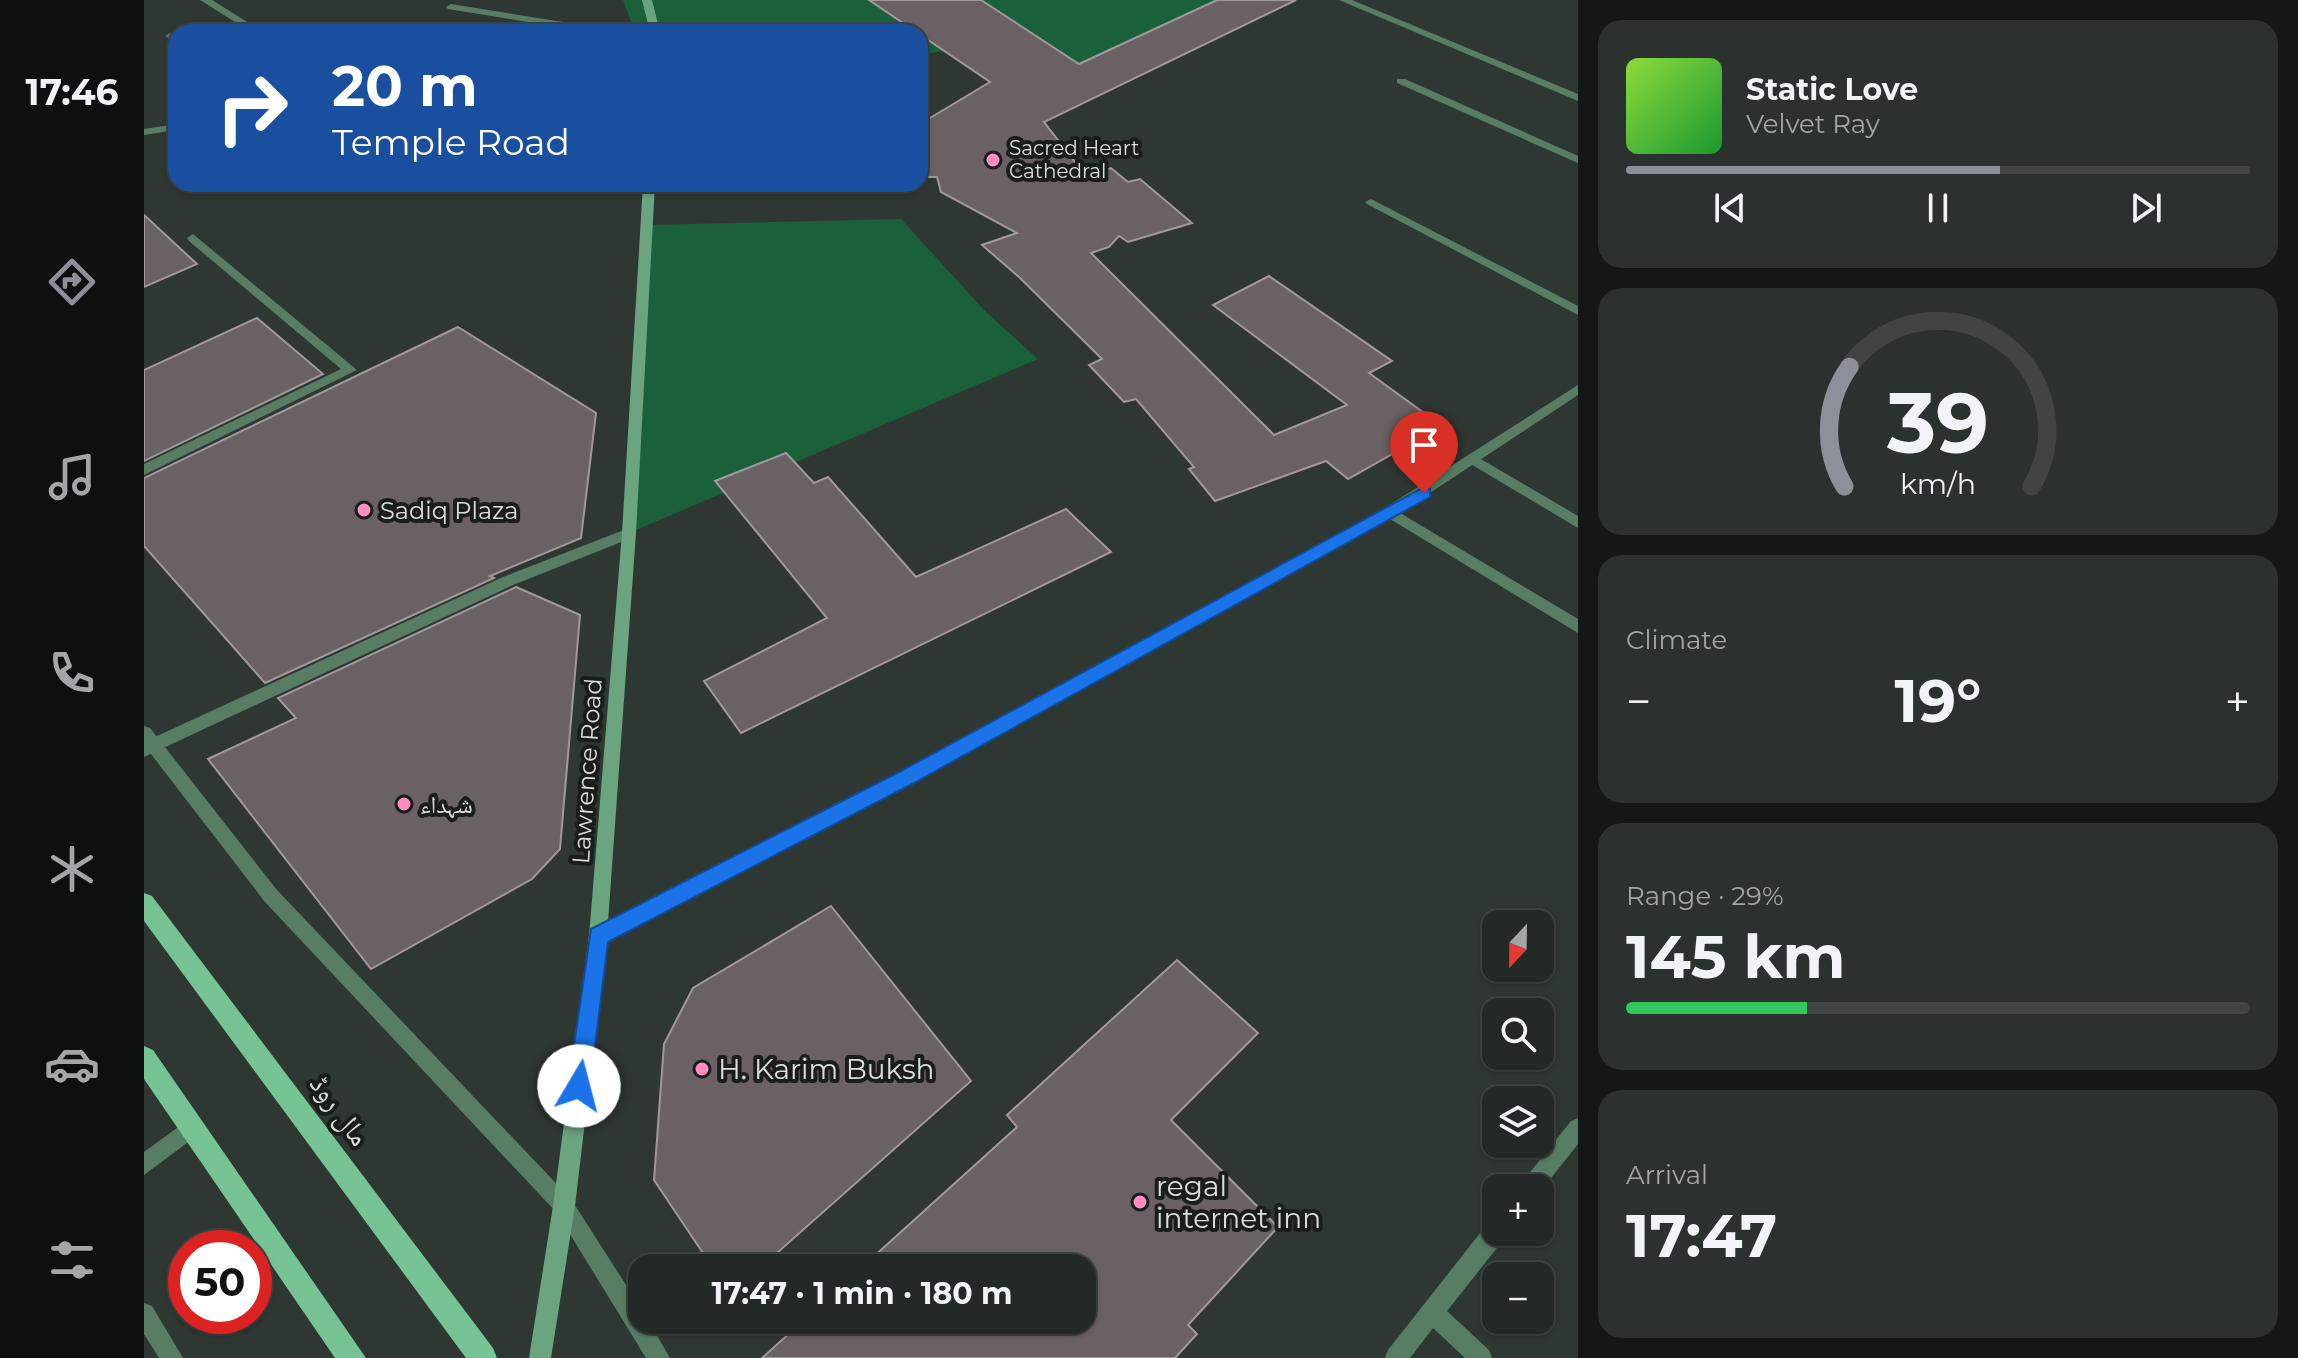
<!DOCTYPE html>
<html lang="en">
<head>
<meta charset="utf-8">
<style>
  body { margin:0; font-family:Montserrat,"Noto Naskh Arabic",sans-serif; background:#2b312e; color:#f1f3f6; height:100vh; display:flex; flex-direction:column; font-size:30px; white-space:nowrap }
  * { box-sizing:border-box; margin:0 }
  p { font-size:26px; color:#a3a6a7 }
  .icon { flex:none; width:44px; height:44px; fill:none; stroke:currentColor; stroke-width:2; stroke-linecap:round; stroke-linejoin:round }
  .map { position:relative; flex:1; overflow:hidden }
  .drawer { display:flex; flex-direction:column; gap:20px; padding:20px; background:#131715; width:720px }
  .drawer>* { flex:none }
  .hud { position:absolute; left:24px; top:24px; width:760px; height:168px; border-radius:24px; box-shadow:0 2px 6px #0004,0 0 0 2px #404543; background:#1a4fa0; color:#fff; overflow:hidden }
  .needle { width:52px; rotate:202deg }
  .tools { position:absolute; left:1338px; top:910px; display:grid; gap:16px }
  .tools a { display:grid; place-items:center; width:72px; height:72px; border-radius:16px; background:#232926; box-shadow:0 2px 6px #0004,0 0 0 2px #404543; font-size:40px }
  .speed { position:absolute; left:24px; top:1230px; display:flex; gap:16px; font-size:40px; font-weight:700; text-align:center }
  .speed>* { display:grid; place-content:center; width:104px; height:104px; border-radius:50%; background:#232926; box-shadow:0 2px 6px #0004,0 0 0 2px #404543; line-height:1 }
  .speed .limit { border:12px solid #d22; background:#fff; color:#111 }
  .pin { position:absolute; display:grid; place-items:center; width:68px; height:68px; color:#fff; margin:-82px -34px; border-radius:50% 50% 50% 0; rotate:-45deg; box-shadow:0 0 8px #0007 }
  .pin .icon { rotate:45deg }
  .me { position:absolute; width:88px; margin:-44px; rotate:8deg; stroke-linejoin:round; filter:drop-shadow(0 0 6px #0008) }
  .turn { display:flex; align-items:center; gap:28px; height:168px; padding:0 32px; font-size:36px }
  .turn .icon { width:104px; height:104px; stroke-width:2.5 }
  .turn b { display:block; font-size:56px; line-height:68px }
  .big { font-size:60px; font-weight:700; line-height:1.1 }
  .drawer .tile { flex:1; display:flex; flex-direction:column; justify-content:center; gap:12px; min-width:0; padding:0 28px; border-radius:24px; background:#2b312e }
  .drawer .dial { align-items:center; gap:0 }
  .dial svg { height:208px; overflow:visible; fill:none; stroke:#404543; stroke-width:7; stroke-linecap:round; text-anchor:middle }
  .dial text { fill:#f1f3f6; stroke:none }
  .song { display:flex; align-items:center; gap:24px }
  .cover { width:96px; height:96px; border-radius:12px; background:linear-gradient(135deg,hsl(90 70% 55%),hsl(130 70% 35%)) }
  .played { height:8px; border-radius:4px; background:linear-gradient(90deg,#8c9099 60%,#404543 60%) }
  .keys { display:flex; justify-content:space-around; direction:ltr }
  .heat { display:flex; justify-content:space-between; align-items:center; font-size:44px; direction:ltr }
  .charge { height:12px; border-radius:6px; background:linear-gradient(90deg,#34c759 29%,#404543 0) }
  .trip { position:absolute; left:484px; top:1254px; width:468px; height:80px; border-radius:24px; background:#232926; box-shadow:0 2px 6px #0004,0 0 0 2px #404543; font-weight:700; line-height:80px; text-align:center }
  main { display:flex; flex:1; min-height:0 }
  .menu { display:flex; flex-direction:column; width:144px; justify-content:space-around; align-items:center; background:#0e100f; color:#a3a6a7 }
  .menu .icon { width:56px; height:56px }
  .menu .on { color:#8c9099 }
  .menu b { font-size:36px; color:#f1f3f6 }
  .map>svg:first-child { display:block }
</style>
</head>
<body>
<main>
<nav class="menu">
<b>17:46</b>
<svg class="icon on" aria-label="directions" viewBox="0 0 24 24"><path d="M12 3l9 9-9 9-9-9zM9 14v-3h6M13 9l2 2-2 2"/></svg>
<svg class="icon" aria-label="music" viewBox="0 0 24 24"><path d="M9 18V5l10-2v13"/><circle cx="6" cy="18" r="3"/><circle cx="16" cy="16" r="3"/></svg>
<svg class="icon" aria-label="phone" viewBox="0 0 24 24"><path d="M5 4h4l2 5-3 2q2 4 5 5l2-3 5 2v4C11 20 4 13 5 4z"/></svg>
<svg class="icon" aria-label="climate" viewBox="0 0 24 24"><path d="M12 3v18M4 7l16 10M4 17L20 7"/></svg>
<svg class="icon" aria-label="car" viewBox="0 0 24 24"><path d="M5 17H2v-5l4-1 3-4h7l3 4 3 1v5h-3M9 17h6M6 11h13"/><circle cx="7" cy="17" r="2"/><circle cx="17" cy="17" r="2"/></svg>
<svg class="icon" aria-label="filters" viewBox="0 0 24 24"><path d="M4 7h16M4 17h16"/><circle cx="9" cy="7" r="2"/><circle cx="15" cy="17" r="2"/></svg>
</nav>
<div class="map">
<svg width="1434" height="1358" viewBox="0 0 1434 1358">
  <rect width="100%" height="100%" fill="#2f3732"/>
  <g fill="#19603b">
    <path d="M479,0h673l-234,113 -118,-62 -24,4v-23h-285z"/>
    <path d="M757,219l84,92 53,48 -409,174 19,-308z"/>
  </g>
  <g fill="#6a6164" stroke="#a2989c" stroke-width="2">
    <path d="M725,0h112l98,64 138,-64h79l-252,122 42,54 25,-8 17,14 12,-3 52,44 -64,19 -9,-6 -10,11 -18,6 183,182 73,-30 -134,-100 56,-29 123,85 -23,12 73,53 -94,53 -22,-18 -111,40 -26,-32 5,-2 -58,-68 -12,3 -35,-37 13,-6 -83,-82 -37,-32 35,-12 -76,-41 -4,-15h-17v-53l70,-42z"/>
    <path d="M0,215l53,49 -53,23z"/>
    <path d="M113,318l66,56 -179,87v-91z"/>
    <path d="M314,327l138,86 -15,125 -91,38 4,2 -229,105 -121,-137v-68z"/>
    <path d="M642,453l28,30 14,-6 88,100 150,-68 45,43 -370,181 -37,-52 123,-63 -112,-137z"/>
    <path d="M372,587l64,28 -20,234 -28,30 -161,90 -163,-210 88,-41 -18,-20z"/>
    <path d="M687,906l140,175 -211,187h-47l-59,-88 10,-136 29,-56z"/>
    <path d="M1033,960l81,73 -87,87 107,107 -90,98 9,9 -22,24h-413l42,-38h278v-52h-221l156,-141 -10,-12z"/>
  </g>
  <g fill="none" stroke-linecap="round" stroke-linejoin="round">
    <g fill="#587d65" fill-rule="evenodd">
      <path d="M49,234l164,136 -213,105v-11l197,-95 -152,-128 -2,-3z"/>
      <path d="M1330,455l104,61v12l-109,-65 -2,-3 2,-3z"/>
      <path d="M485,528l7,5 -2,4 -121,48 -369,172v-15l359,-165z"/>
    </g>
    <g fill="#587d65" fill-rule="evenodd">
      <path d="M56,0h12l51,32h-12z"/>
      <path d="M1195,0h13l226,94v7z"/>
      <path d="M307,4l156,25 5,3h-23l-141,-23 -2,-2z"/>
      <path d="M26,33l6,2v7l-11,-6z"/>
      <path d="M1253,79h8l173,77v7l-181,-80z"/>
      <path d="M32,124v6l-32,5v-6z"/>
      <path d="M1227,199l207,107v9l-211,-111 -2,-2z"/>
      <path d="M1246,507l188,112v14l-193,-117 -2,-4 2,-4z"/>
      <path d="M0,726l6,2 127,162 294,309 71,111v10h6l22,38h-24l-89,-145 -292,-311 -121,-157z"/>
      <path d="M1434,1118v26l-38,48v-4h-20l3,-7 48,-60z"/>
      <path d="M1352,1220v12h10l-2,7 -57,72 42,39 3,8h-27l-32,-30 -23,30h-25l3,-8 100,-127z"/>
      <path d="M0,1303l8,3 31,52h-24l-15,-24z"/>
    </g>
    <g fill="#587d65" fill-rule="evenodd">
      <path d="M1434,385v10l-183,121 -481,266 -309,160 -7,2 -7,-2 -2,-6 2,-6 311,-158 483,-264z"/>
      <path d="M48,1117l7,3 3,7 -3,7 -55,41v-23z"/>
    </g>
    <g fill="#6aa580" fill-rule="evenodd">
      <path d="M498,0h10l8,32h-10z"/>
      <path d="M499,184h12l-19,349 -29,403 -32,270 -24,152h-22l24,-152 36,-270 33,-403z"/>
    </g>
    <g fill="#76c494" fill-rule="evenodd">
      <path d="M0,893l8,3 341,452 4,10h-31l-322,-437z"/>
      <path d="M0,1046l9,4 213,308h-31l-191,-279z"/>
    </g>
  </g>
  <path fill="#1a73e8" stroke="#114b97" stroke-width="2" d="M1280,487l6,2v8l-516,286 -306,159 -18,144 -3,8 -8,3 -8,-3 -3,-8 23,-157 310,-158z"/>
  <g fill="#fd8ebf" stroke="#1a1d1b" stroke-width="3">
    <circle cx="849" cy="160" r="8"/>
    <circle cx="220" cy="510" r="8"/>
    <circle cx="260" cy="804" r="8"/>
    <circle cx="558" cy="1069" r="8"/>
    <circle cx="996" cy="1202" r="8"/>
  </g>
  <g text-anchor="middle" dominant-baseline="central" stroke-width="8" stroke-linejoin="round" paint-order="stroke">
    <g font-size="20" fill="#dadfdc" stroke="#1a1d1b" text-anchor="start">
      <text x="865" y="148">Sacred Heart<tspan x="865" dy="23">Cathedral</tspan></text>
    </g>
    <g font-size="24" fill="#dadfdc" stroke="#1a1d1b" text-anchor="start">
      <text x="236" y="510">Sadiq Plaza</text>
      <text x="276" y="804">شہداء</text>
    </g>
    <g font-size="24" fill="#dadfdc" stroke="#1a1d1b">
      <text transform="translate(443 771) rotate(-86)">Lawrence Road</text>
    </g>
    <g font-size="28" fill="#dadfdc" stroke="#1a1d1b" text-anchor="start">
      <text x="574" y="1069">H. Karim Buksh</text>
      <text x="1012" y="1186">regal<tspan x="1012" dy="32">internet inn</tspan></text>
    </g>
    <g font-size="28" fill="#dadfdc" stroke="#1a1d1b">
      <text transform="translate(196 1110) rotate(54)">مال روڈ</text>
    </g>
  </g>
</svg>
<div class="tools">
<a><svg class="needle" viewBox="-14 -14 28 28"><path d="M0-13l5 13h-10z" fill="#e53935"/><path d="M0 13l5-13h-10z" fill="#a3a6a7"/></svg></a>
<a><svg class="icon" aria-label="search" viewBox="0 0 24 24"><circle cx="10" cy="10" r="6"/><path d="M15 15l6 6"/></svg></a>
<a><svg class="icon" aria-label="layers" viewBox="0 0 24 24"><path d="M12 4l9 5-9 5-9-5zM3 14l9 5 9-5"/></svg></a>
<a>+</a>
<a>−</a>
</div>
<div class="speed"><div class="limit">50</div></div>
<div class="pin" style="left:1280px;top:493px;background:#d93025"><svg class="icon" aria-label="arrive" viewBox="0 0 24 24"><path d="M6 21V4h12l-3 4 3 4H6"/></svg></div>
<svg class="me" style="left:435px;top:1086px" viewBox="-20 -20 40 40"><circle r="19" fill="#fff"/><path d="M0-13L10 11 0 6-10 11z" fill="#1a73e8"/></svg>
<div class="trip">17:47 · 1 min · 180 m</div>
<div class="hud">
<div class="turn"><svg class="icon" aria-label="right" viewBox="0 0 24 24"><path d="M7 20v-9h11M14 6l5 5-5 5"/></svg><div><b>20 m</b>Temple Road</div></div>
</div>
</div>
<section class="drawer">
<div class="tile">
<div class="song"><i class="cover"></i><div><b>Static Love</b><p>Velvet Ray</p></div></div>
<div class="played"></div>
<div class="keys"><svg class="icon" aria-label="previous" viewBox="0 0 24 24"><path d="M18 5L8 12l10 7zM5 5v14"/></svg><svg class="icon" aria-label="pause" viewBox="0 0 24 24"><path d="M8 5v14M16 5v14"/></svg><svg class="icon" aria-label="next" viewBox="0 0 24 24"><path d="M6 5l10 7-10 7zM19 5v14"/></svg></div>
</div>
<div class="tile dial"><svg viewBox="0 0 100 80">
<path d="M14 69A42 42 0 1 1 86 69"/>
<path d="M14 69A42 42 0 0 1 16 23" stroke="#8c9099"/>
<text x="50" y="56" font-size="32" font-weight="700">39</text>
<text x="50" y="72" font-size="11">km/h</text>
</svg></div>
<div class="tile"><p>Climate</p>
<div class="heat"><a>−</a><b class="big">19°</b><a>+</a></div>
</div>
<div class="tile"><p>Range · 29%</p><b class="big">145 km</b><div class="charge"></div></div>
<div class="tile"><p>Arrival</p><b class="big">17:47</b></div>
</section>
</main>
</body>
</html>
